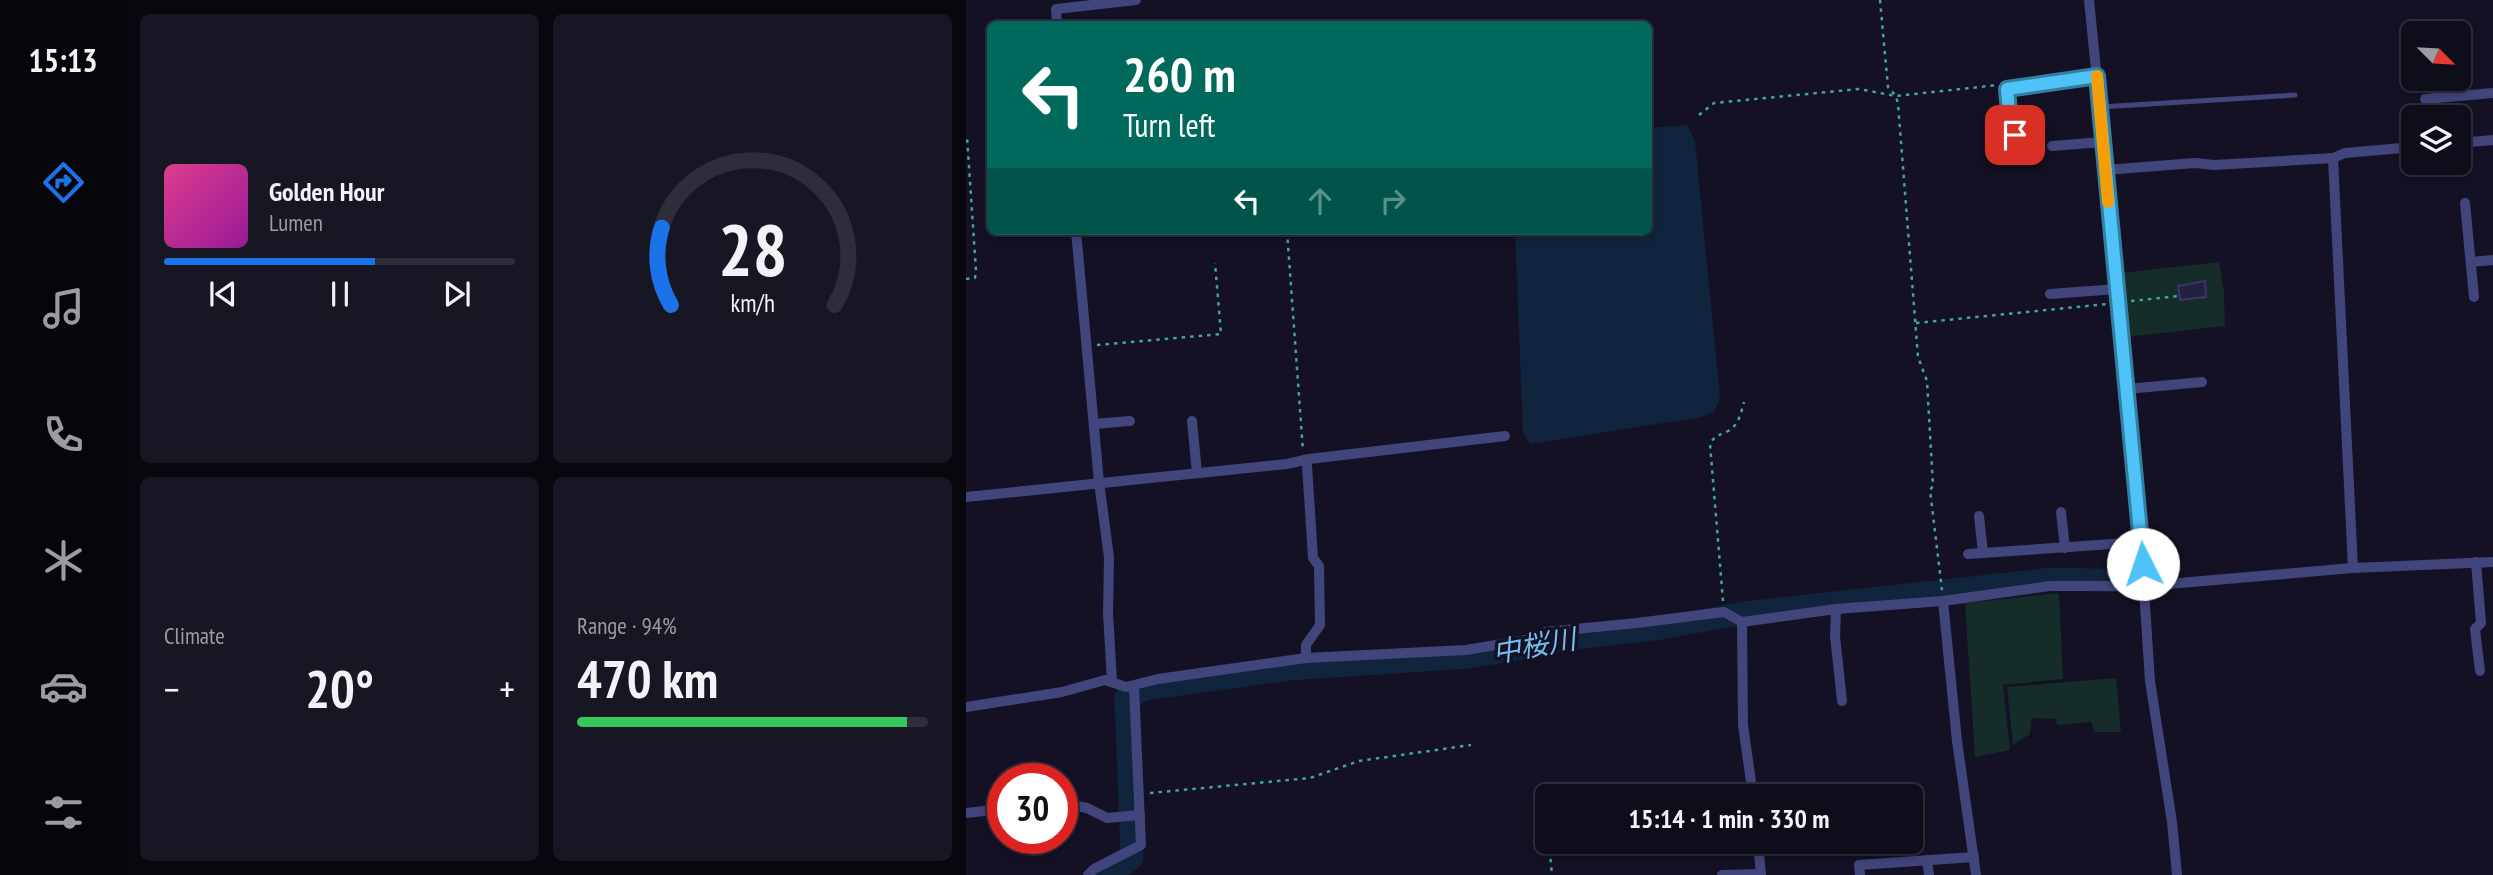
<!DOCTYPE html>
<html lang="en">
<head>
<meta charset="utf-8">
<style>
  body { margin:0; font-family:"PT Sans Narrow","Noto Sans JP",sans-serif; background:#171623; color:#f1f3f6; height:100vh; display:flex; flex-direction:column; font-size:26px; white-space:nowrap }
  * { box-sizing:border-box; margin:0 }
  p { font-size:23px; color:#9b9ca2 }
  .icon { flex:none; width:38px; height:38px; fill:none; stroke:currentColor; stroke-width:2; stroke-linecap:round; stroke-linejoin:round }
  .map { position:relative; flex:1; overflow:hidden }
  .drawer { display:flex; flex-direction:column; gap:14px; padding:14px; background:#08070e; width:840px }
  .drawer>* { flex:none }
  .guide { position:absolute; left:21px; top:21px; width:665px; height:214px; border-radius:10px; box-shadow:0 4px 10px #0003,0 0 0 2px #2e2d39; background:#00695c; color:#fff; overflow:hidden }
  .needle { width:46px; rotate:114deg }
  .fabs { position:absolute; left:1435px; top:21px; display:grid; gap:14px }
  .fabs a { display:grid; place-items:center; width:70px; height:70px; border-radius:10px; background:#0e0d1a; box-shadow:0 4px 10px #0003,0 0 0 2px #2e2d39; font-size:35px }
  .speed { position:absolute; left:21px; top:763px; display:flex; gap:14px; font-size:35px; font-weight:700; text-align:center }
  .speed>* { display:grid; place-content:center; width:91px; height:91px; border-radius:50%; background:#0e0d1a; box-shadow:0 4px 10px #0003,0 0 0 2px #2e2d39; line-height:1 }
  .speed .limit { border:10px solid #d22; background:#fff; color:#111 }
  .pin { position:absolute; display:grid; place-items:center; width:60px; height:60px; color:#fff; margin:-30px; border-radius:14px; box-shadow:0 4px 10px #0006 }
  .me { position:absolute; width:77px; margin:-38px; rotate:356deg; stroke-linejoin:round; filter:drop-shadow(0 0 5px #0008) }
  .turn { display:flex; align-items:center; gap:24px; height:147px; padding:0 21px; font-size:32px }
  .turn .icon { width:91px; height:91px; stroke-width:2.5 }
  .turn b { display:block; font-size:49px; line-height:60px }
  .lanes { display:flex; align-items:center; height:66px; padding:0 21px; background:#0003; justify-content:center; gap:35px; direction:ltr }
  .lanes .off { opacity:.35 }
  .big { font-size:52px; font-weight:800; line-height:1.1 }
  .drawer .tile { flex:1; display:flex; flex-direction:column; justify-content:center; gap:10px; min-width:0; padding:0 24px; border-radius:10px; background:#171623 }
  .drawer .dial { align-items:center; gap:0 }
  .dial svg { height:182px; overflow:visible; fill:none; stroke:#2e2d39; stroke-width:7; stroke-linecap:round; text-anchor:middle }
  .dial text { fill:#f1f3f6; stroke:none }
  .song { display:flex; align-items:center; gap:21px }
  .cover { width:84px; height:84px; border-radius:10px; background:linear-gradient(135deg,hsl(330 70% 55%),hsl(300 70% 35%)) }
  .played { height:7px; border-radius:4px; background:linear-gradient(90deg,#1a73e8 60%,#2e2d39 60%) }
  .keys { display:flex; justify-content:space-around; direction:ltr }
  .heat { display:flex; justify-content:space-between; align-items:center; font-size:38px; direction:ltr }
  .charge { height:10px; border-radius:5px; background:linear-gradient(90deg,#34c759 94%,#2e2d39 0) }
  .drawer .tiles { flex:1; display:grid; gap:14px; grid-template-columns:repeat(2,1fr) }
  .trip { position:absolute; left:569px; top:784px; width:388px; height:70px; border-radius:10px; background:#0e0d1a; box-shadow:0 4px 10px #0003,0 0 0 2px #2e2d39; font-weight:800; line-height:70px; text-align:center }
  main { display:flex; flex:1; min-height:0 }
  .dock { display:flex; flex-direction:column; width:126px; justify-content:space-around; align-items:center; background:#06050a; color:#9b9ca2 }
  .dock .icon { width:49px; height:49px }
  .dock .selected { color:#1a73e8 }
  .dock b { font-size:32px; color:#f1f3f6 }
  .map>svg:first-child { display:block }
</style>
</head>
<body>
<main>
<nav class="dock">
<b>15:13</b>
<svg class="icon selected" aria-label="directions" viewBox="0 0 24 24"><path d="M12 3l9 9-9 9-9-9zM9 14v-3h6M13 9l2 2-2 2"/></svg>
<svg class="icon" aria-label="music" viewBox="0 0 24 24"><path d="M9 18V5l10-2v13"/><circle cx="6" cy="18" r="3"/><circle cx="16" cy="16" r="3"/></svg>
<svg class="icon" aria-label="phone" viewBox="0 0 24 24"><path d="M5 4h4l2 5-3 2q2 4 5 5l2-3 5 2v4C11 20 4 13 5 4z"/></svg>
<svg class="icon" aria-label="climate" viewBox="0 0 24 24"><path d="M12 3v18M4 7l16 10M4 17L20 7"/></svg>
<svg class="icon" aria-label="car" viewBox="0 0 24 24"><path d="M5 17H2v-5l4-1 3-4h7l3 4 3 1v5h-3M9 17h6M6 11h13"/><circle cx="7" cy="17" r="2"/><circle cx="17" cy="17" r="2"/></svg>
<svg class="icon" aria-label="filters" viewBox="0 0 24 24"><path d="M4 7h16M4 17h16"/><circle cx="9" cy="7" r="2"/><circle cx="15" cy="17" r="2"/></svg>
</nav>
<section class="drawer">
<div class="tiles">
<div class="tile">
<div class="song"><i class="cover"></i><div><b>Golden Hour</b><p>Lumen</p></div></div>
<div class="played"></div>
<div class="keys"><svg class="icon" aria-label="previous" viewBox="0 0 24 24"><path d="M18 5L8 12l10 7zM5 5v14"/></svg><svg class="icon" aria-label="pause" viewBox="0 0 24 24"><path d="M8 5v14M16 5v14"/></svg><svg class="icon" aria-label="next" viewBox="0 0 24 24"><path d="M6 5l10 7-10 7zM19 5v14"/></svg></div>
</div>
<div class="tile dial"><svg viewBox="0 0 100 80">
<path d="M14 69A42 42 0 1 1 86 69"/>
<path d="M14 69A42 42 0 0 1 10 35" stroke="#1a73e8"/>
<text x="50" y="56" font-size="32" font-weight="700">28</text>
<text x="50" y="72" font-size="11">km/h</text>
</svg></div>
<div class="tile"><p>Climate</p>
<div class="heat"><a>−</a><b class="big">20°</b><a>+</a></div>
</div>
<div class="tile"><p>Range · 94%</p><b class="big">470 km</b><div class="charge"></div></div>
</div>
</section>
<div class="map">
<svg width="1527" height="875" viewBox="0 0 1527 875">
  <rect width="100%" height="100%" fill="#131123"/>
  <g fill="#152c29">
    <path d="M1253,262l5,30 1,34 -99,11 -6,-64z"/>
    <path d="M1093,593l4,86 -60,6 7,65 -35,7 -10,-154z"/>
    <path d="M1150,678l5,54h-26l-4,-10 -34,3 -1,-6 -24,-1 -2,16 -17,11 -6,-58z"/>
  </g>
  <path fill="#11243d" d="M721,125l8,16 25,256 -5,14 -13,6 -172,27 -7,-11 -8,-202h133l1,-103z"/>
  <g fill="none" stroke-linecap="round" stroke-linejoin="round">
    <path stroke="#11243d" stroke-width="23" d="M135,875l25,-12 6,-5 -6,-160 19,-9 144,-20 180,-12 53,-9 20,-6 119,-14 83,-15 308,-34 86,2"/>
  </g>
  <path fill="#242041" stroke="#3b356a" stroke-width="2" d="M1239,281l1,16 -26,3 -2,-14z"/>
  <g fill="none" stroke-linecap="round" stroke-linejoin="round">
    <g stroke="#3fa799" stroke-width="2.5" stroke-dasharray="3.5 5" stroke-linecap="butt">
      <path d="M914,0l8,87 8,9 2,8 20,253 9,24 6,105 -3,4 12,100"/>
      <path d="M733,115l15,-12 145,-14 37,7 102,-11"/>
      <path d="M321,231l16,220"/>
      <path d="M0,279l9,-1 1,-7 -9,-134"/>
      <path d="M1165,301l48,-5"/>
      <path d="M950,323l191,-19"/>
      <path d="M131,345l124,-11 -6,-71"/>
      <path d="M757,601l-13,-157c4,-8 10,-9 18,-13 11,-6 13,-18 16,-29"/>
      <path d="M184,793l160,-15 49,-17 112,-16"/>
      <path d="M579,801l2,23"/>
      <path d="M583,842l3,33"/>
    </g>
    <path stroke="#42457c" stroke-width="5" d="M1134,107l195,-12"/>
    <g stroke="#42457c" stroke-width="10">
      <path d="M1123,0l47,469 14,212 22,141 5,53"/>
      <path d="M91,24l-1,-15 80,-9"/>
      <path d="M1459,99l68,-6"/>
      <path d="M1493,143l34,-3"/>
      <path d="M1086,146l51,-4"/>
      <path d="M1050,149l-1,-29 -6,-8 -2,-23 90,-13"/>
      <path d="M1367,158l20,410"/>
      <path d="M1139,170l90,-7 19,2 119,-7 12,-5 68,-6"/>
      <path d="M1499,203l9,94"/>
      <path d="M110,231l23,251 10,75 -1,56 4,68"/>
      <path d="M1505,262l22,-2"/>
      <path d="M1084,294l67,-5"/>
      <path d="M1161,389l75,-7"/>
      <path d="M226,421l5,52"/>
      <path d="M128,424l36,-3"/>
      <path d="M338,460l3,5 6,93 6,8 1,59 -14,20v13"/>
      <path d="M0,497l321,-33 22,-5 196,-23"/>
      <path d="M1095,512l4,36"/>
      <path d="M1013,516l4,37"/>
      <path d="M1002,554l173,-12"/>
      <path d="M1510,562l5,61 -6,6 5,42"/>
      <path d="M977,601l14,140 19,134"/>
      <path d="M870,609l-1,27 7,65"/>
      <path d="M776,622l1,103 10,71"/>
      <path d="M0,707l96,-15 43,-12 21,7 32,-8 148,-21 160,-8 60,-10 18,-8 93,-9 87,-11 18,10 94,-13 107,-8 107,-15h95l208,-18 140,-6"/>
      <path d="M96,803l25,5 20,10 33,-3"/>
      <path d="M0,813l37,-4"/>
      <path d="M792,842l3,33"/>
      <path d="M961,860l2,15"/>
      <path d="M122,875l6,-6 47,-24 -7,-158"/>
      <path d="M756,875l39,-1"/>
      <path d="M894,875l-1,-10 115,-8"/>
    </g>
  </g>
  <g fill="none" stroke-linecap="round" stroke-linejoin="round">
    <defs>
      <path id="route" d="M1049,135v-15l-6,-8 -2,-23 90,-13 46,488"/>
    </defs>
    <use href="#route" stroke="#337fa1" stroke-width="18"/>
    <use href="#route" stroke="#4fc3f7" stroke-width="12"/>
    <path stroke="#f59e0b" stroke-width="12" d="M1131,76l11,126"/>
  </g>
  <g text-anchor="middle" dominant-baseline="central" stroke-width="7" stroke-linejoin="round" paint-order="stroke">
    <g font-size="28" font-style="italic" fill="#74beed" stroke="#131123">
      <text transform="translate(568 645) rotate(-10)">中桜川</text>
    </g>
  </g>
</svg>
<div class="fabs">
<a><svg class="needle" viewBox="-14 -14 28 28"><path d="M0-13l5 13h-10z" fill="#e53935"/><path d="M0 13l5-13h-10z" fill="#9b9ca2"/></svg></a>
<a><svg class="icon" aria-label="layers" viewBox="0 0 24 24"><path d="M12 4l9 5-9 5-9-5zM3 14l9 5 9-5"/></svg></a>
</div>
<div class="speed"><div class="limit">30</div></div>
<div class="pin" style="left:1049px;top:135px;background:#d93025"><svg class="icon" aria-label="arrive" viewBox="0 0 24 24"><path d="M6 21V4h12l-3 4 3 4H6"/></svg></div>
<svg class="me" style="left:1177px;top:564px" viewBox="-20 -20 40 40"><circle r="19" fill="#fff"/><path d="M0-13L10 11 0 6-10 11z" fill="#4fc3f7"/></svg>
<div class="trip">15:14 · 1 min · 330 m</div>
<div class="guide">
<div class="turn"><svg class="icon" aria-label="left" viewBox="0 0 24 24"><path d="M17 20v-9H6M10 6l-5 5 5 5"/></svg><div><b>260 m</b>Turn left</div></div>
<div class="lanes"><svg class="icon" aria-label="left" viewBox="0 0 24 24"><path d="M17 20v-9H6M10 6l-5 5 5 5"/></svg><svg class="icon off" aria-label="ahead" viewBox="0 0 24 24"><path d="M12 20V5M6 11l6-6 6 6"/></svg><svg class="icon off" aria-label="right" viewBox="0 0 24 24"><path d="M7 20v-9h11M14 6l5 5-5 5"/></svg></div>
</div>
</div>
</main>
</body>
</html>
